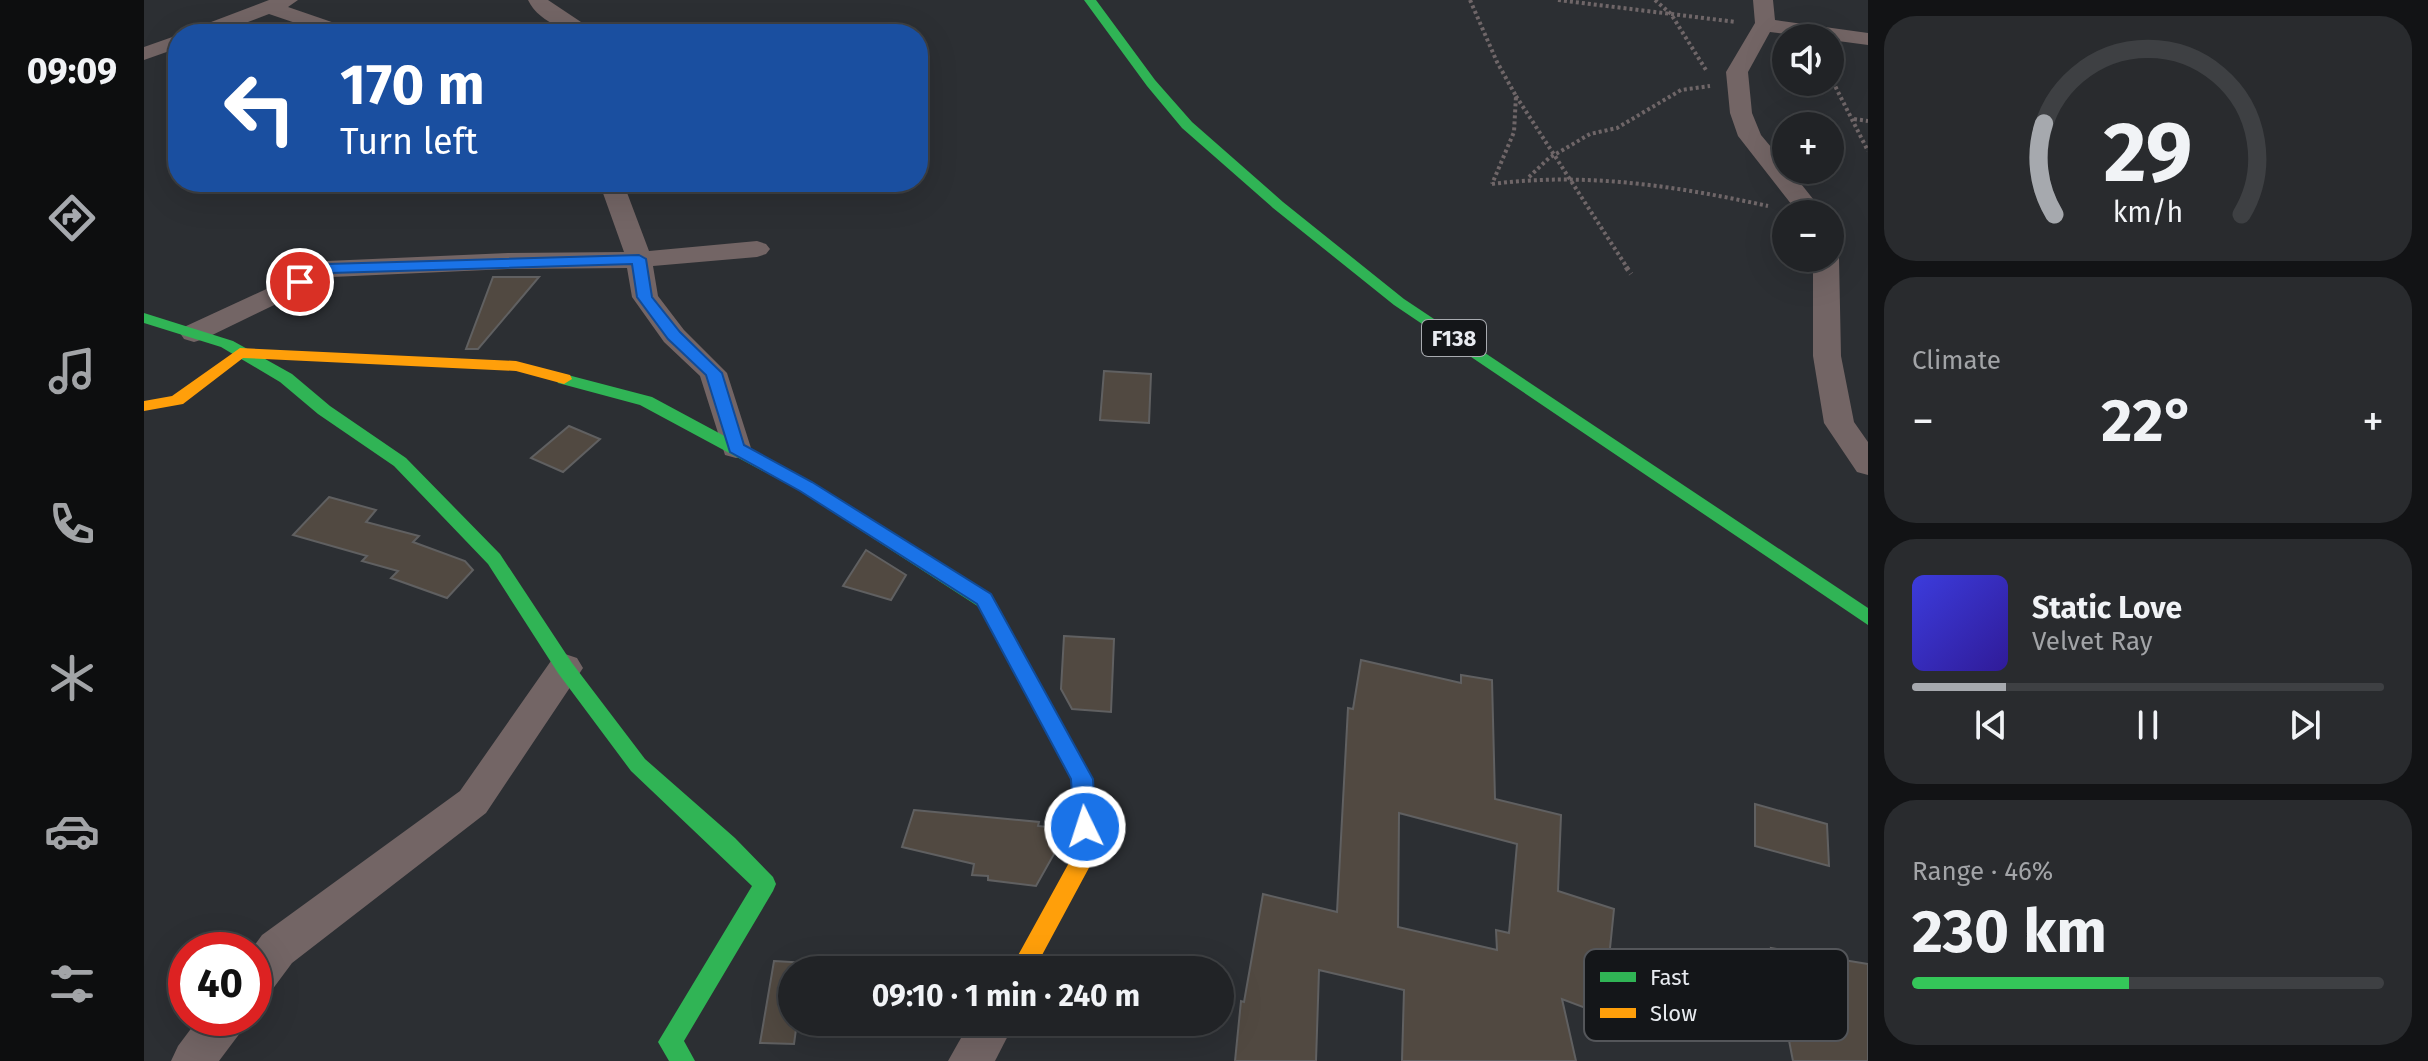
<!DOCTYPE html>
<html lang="en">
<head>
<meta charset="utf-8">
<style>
  body { margin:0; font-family:"Fira Sans",sans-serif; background:#292b2e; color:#f1f3f6; height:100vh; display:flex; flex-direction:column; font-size:30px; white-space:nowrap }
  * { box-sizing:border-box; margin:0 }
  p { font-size:26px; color:#a2a4a7 }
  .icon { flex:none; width:44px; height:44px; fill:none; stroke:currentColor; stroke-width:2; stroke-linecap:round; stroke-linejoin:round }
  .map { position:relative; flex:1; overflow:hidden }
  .details { display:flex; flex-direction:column; gap:16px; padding:16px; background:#121315; width:560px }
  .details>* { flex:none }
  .top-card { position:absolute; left:24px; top:24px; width:760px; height:168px; border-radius:32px; box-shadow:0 8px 32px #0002,0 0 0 2px #3e4043; background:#1a4fa0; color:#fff; overflow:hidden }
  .controls { position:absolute; left:1628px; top:24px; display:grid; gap:16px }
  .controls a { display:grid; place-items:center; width:72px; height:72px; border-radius:50%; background:#212326; box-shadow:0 8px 32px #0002,0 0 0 2px #3e4043; font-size:40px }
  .speed { position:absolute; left:24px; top:932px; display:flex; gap:16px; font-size:40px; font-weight:700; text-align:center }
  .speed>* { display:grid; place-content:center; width:104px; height:104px; border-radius:50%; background:#212326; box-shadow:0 8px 32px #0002,0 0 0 2px #3e4043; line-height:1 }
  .speed .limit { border:12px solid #d22; background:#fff; color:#111 }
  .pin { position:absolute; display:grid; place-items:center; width:68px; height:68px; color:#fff; margin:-34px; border:4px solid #fff; border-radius:50%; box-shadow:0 2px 8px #0007 }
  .me { position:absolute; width:88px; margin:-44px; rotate:356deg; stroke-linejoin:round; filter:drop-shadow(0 0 6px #0008) }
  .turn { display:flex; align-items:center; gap:28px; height:168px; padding:0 40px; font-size:36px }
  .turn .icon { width:104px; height:104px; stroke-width:2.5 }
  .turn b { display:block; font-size:56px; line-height:68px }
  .big { font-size:60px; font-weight:700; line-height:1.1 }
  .details .card { flex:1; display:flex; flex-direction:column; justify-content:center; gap:12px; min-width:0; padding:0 28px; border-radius:32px; background:#292b2e }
  .details .dial { align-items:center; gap:0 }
  .dial svg { height:208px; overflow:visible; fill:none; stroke:#3e4043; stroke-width:7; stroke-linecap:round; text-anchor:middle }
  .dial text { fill:#f1f3f6; stroke:none }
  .song { display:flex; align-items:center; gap:24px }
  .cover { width:96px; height:96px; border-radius:12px; background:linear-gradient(135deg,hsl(240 70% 55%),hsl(250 70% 35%)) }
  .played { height:8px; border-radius:4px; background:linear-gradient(90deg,#a6a9ae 20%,#3e4043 20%) }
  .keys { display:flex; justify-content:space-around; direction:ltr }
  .heat { display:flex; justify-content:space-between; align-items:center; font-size:44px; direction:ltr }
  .charge { height:12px; border-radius:6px; background:linear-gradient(90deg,#34c759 46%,#3e4043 0) }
  .trip { position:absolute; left:634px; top:956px; width:456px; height:80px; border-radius:40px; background:#212326; box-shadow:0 8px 32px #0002,0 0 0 2px #3e4043; font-weight:700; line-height:80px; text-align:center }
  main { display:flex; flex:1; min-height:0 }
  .tabs { display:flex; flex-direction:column; width:144px; justify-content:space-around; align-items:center; background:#0d0e0f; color:#a2a4a7 }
  .tabs .icon { width:56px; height:56px }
  .tabs .current { color:#a6a9ae }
  .tabs b { font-size:36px; color:#f1f3f6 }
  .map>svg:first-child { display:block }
</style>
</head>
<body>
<main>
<nav class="tabs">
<b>09:09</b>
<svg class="icon current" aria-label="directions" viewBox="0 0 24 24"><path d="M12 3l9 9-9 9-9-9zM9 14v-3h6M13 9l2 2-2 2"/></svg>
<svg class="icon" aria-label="music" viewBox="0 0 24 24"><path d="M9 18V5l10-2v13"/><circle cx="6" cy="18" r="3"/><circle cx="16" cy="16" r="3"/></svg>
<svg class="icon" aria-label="phone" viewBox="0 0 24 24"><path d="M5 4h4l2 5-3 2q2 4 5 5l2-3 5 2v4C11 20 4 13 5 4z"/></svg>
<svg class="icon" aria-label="climate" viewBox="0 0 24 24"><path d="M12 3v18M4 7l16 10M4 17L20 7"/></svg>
<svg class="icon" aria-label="car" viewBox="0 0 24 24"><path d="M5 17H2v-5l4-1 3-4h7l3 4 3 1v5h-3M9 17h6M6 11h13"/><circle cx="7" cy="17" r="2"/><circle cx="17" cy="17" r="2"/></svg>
<svg class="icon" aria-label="filters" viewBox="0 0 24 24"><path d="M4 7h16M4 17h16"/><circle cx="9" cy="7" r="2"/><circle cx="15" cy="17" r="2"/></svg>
</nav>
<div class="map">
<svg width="1724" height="1061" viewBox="0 0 1724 1061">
  <rect width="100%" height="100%" fill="#2c2f33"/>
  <g fill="#514941" stroke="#606061" stroke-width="2" fill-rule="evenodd">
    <path d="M349,277h46l-61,72h-12z"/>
    <path d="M960,371l47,3 -2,49 -49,-3z"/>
    <path d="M425,426l31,13 -37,33 -32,-14z"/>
    <path d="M185,497l47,13 -10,12 53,14 -6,6 52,19 8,9 -26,28 -56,-20 7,-7 -36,-10 5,-5 -74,-21z"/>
    <path d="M722,550l40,25 -15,25 -48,-14z"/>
    <path d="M920,636l50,3 -3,73 -39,-3 -11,-20z"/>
    <path d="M1217,660l100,23v-8l31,5 3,119 66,16 -3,76 56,18 -6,59 33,12 -5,47 -74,-28 14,62h-174l2,-71 -85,-20 -3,91h-81l6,-60 3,1 19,-108 74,18 11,-204 5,1zM1255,813l118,31 -8,89 -13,-3 1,20 -99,-23z"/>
    <path d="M1611,804l72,20 2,42 -74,-20z"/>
    <path d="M770,810l125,12 -1,4 18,2 -2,26 -18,32 -48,-6v-4l-16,-1 2,-11 -72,-17z"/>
    <path d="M1627,948l97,16v97h-75z"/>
    <path d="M630,961l33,2 -1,7h-14v52h5l-3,22 -34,-1z"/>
  </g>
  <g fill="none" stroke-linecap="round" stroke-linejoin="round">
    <g stroke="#6f6668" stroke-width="4" stroke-dasharray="3 3" stroke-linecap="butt">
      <path d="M1326,0l27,62 19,34 -2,36 -22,52"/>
      <path d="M1414,0l178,22"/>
      <path d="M1511,0l16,14 35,56"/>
      <path d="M1686,76l38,75"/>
      <path d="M1372,96l112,173"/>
      <path d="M1710,119l14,2"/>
      <path d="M1385,177l20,-19 41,-24 27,-6 64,-38 29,-4"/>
      <path d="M1348,184c94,-12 184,2 276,22"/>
    </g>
    <path stroke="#6f6668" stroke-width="5" stroke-dasharray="4 4" stroke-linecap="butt" d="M1482,267l5,7"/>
    <g fill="#736565" fill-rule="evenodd">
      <path d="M125,0h29l-10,7 67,23 4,4h-31l-59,-20 -53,20h-30l4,-4z"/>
      <path d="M384,0h20l51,34c-25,0 -59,-9 -71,-34z"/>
      <path d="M1609,0h20l2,20 93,13v12l-98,-13 -22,40 4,41 9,22 25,30v5h4l35,44h-26l-61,-78 -8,-23 -4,-41 29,-49z"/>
      <path d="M34,35v13l-34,12v-13z"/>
      <path d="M455,182h24l26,69 108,-10 9,3 4,5 -4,5 -9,3 -104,9 5,30 26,34 43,43 24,75 -4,7 -11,3 -11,-3 -25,-79 -36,-34 -32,-45 -5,-29 -119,1 -176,8 -128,62 -10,3 -10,-3 -4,-6 4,-6 143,-66 181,-8 116,-1z"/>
      <path d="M1686,251l9,7 2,98 13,66 14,20v33l-11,-3 -33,-49 -11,-67v-98h17z"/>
      <path d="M421,654l12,4 6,10 -97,145 -194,150 -23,31 -15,6v-50h-3l11,-15 198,-144 93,-133z"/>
      <path d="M55,1018h47l-6,15 -21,28h-48l7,-15z"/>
      <path d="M826,1022h45l-20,39h-47z"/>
    </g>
    <g fill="#30b455" fill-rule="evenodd">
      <path d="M940,0h12l59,80 37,42 91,80 121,97 464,309v17l-474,-320 -121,-97 -91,-80 -35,-42z"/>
      <path d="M0,313l89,28 59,33 38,32 76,52 94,96 72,109 73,96 90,79 38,39 3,7 -3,7 -89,150 11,20h-26l-11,-19 94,-156 -121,-115 -73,-98 -70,-109 -94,-98 -76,-52 -38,-32 -59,-35 -77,-24z"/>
      <path d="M420,374l88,23 160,86 181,114 2,5 -2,5h-14l-179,-116 -160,-86 -82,-22 -2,-4 2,-4z"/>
    </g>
    <g fill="#ff9f0a" fill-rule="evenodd">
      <path d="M96,348l276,13 54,14 2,4 -8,5 -48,-13 -273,-13 -60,46 -39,7v-10l28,-5z"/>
      <path d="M842,595l7,2 100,182 5,72 -64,119h-24l66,-120 -5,-70 -94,-178 2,-5z"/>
    </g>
  </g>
  <path fill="#1a73e8" stroke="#114b97" stroke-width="2" d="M495,255l7,4 6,38 28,35 42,41 22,72 68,37 179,112 102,185 3,48 -3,7 -8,2 -8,-2 -3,-7 -3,-48 -94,-175 -177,-113 -70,-39 -24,-77 -38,-36 -31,-42 -5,-33 -302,9 -30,13 -7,-4 34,-18z"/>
  <g text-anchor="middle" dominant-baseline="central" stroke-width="8" stroke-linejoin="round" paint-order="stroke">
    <rect fill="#141619" stroke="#a8abb0" stroke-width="2" x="1278" y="320" width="64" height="36" rx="6"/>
    <g font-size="22" font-weight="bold" fill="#e8ebf0">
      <text x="1310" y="338">F138</text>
    </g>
  </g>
  <rect x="1440" y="949" width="264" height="92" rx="12" fill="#141619" stroke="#54565a" stroke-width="2"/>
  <rect x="1456" y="972" width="36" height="10" fill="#30b455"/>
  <rect x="1456" y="1008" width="36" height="10" fill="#ff9f0a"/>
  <g font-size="22" fill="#e8ebf0">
    <text x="1506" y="985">Fast</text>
    <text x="1506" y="1021">Slow</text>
  </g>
</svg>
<div class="controls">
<a><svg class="icon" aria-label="sound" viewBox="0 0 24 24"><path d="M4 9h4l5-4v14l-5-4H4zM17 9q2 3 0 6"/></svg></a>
<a>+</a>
<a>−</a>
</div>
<div class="speed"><div class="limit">40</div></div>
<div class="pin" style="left:156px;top:282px;background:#d93025"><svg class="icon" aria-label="arrive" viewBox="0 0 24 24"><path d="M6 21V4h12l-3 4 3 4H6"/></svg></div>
<svg class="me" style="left:941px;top:827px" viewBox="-20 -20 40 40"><circle r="17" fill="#1a73e8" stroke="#fff" stroke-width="3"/><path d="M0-11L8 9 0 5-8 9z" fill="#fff"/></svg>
<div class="trip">09:10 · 1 min · 240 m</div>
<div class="top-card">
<div class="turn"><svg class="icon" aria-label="left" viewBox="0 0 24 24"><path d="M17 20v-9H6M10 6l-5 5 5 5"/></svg><div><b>170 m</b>Turn left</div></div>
</div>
</div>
<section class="details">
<div class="card dial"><svg viewBox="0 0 100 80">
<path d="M14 69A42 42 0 1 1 86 69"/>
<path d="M14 69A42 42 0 0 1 10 34" stroke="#a6a9ae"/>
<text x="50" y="56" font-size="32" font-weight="700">29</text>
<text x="50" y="72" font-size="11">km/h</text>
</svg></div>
<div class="card"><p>Climate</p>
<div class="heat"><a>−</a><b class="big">22°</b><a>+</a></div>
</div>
<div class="card">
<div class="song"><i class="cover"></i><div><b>Static Love</b><p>Velvet Ray</p></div></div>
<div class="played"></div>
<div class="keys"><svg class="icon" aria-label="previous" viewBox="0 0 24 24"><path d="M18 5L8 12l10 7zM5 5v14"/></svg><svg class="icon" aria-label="pause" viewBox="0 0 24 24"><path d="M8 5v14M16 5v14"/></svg><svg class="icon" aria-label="next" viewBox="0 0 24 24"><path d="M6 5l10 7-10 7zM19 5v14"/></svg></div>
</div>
<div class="card"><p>Range · 46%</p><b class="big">230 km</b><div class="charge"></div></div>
</section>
</main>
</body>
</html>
